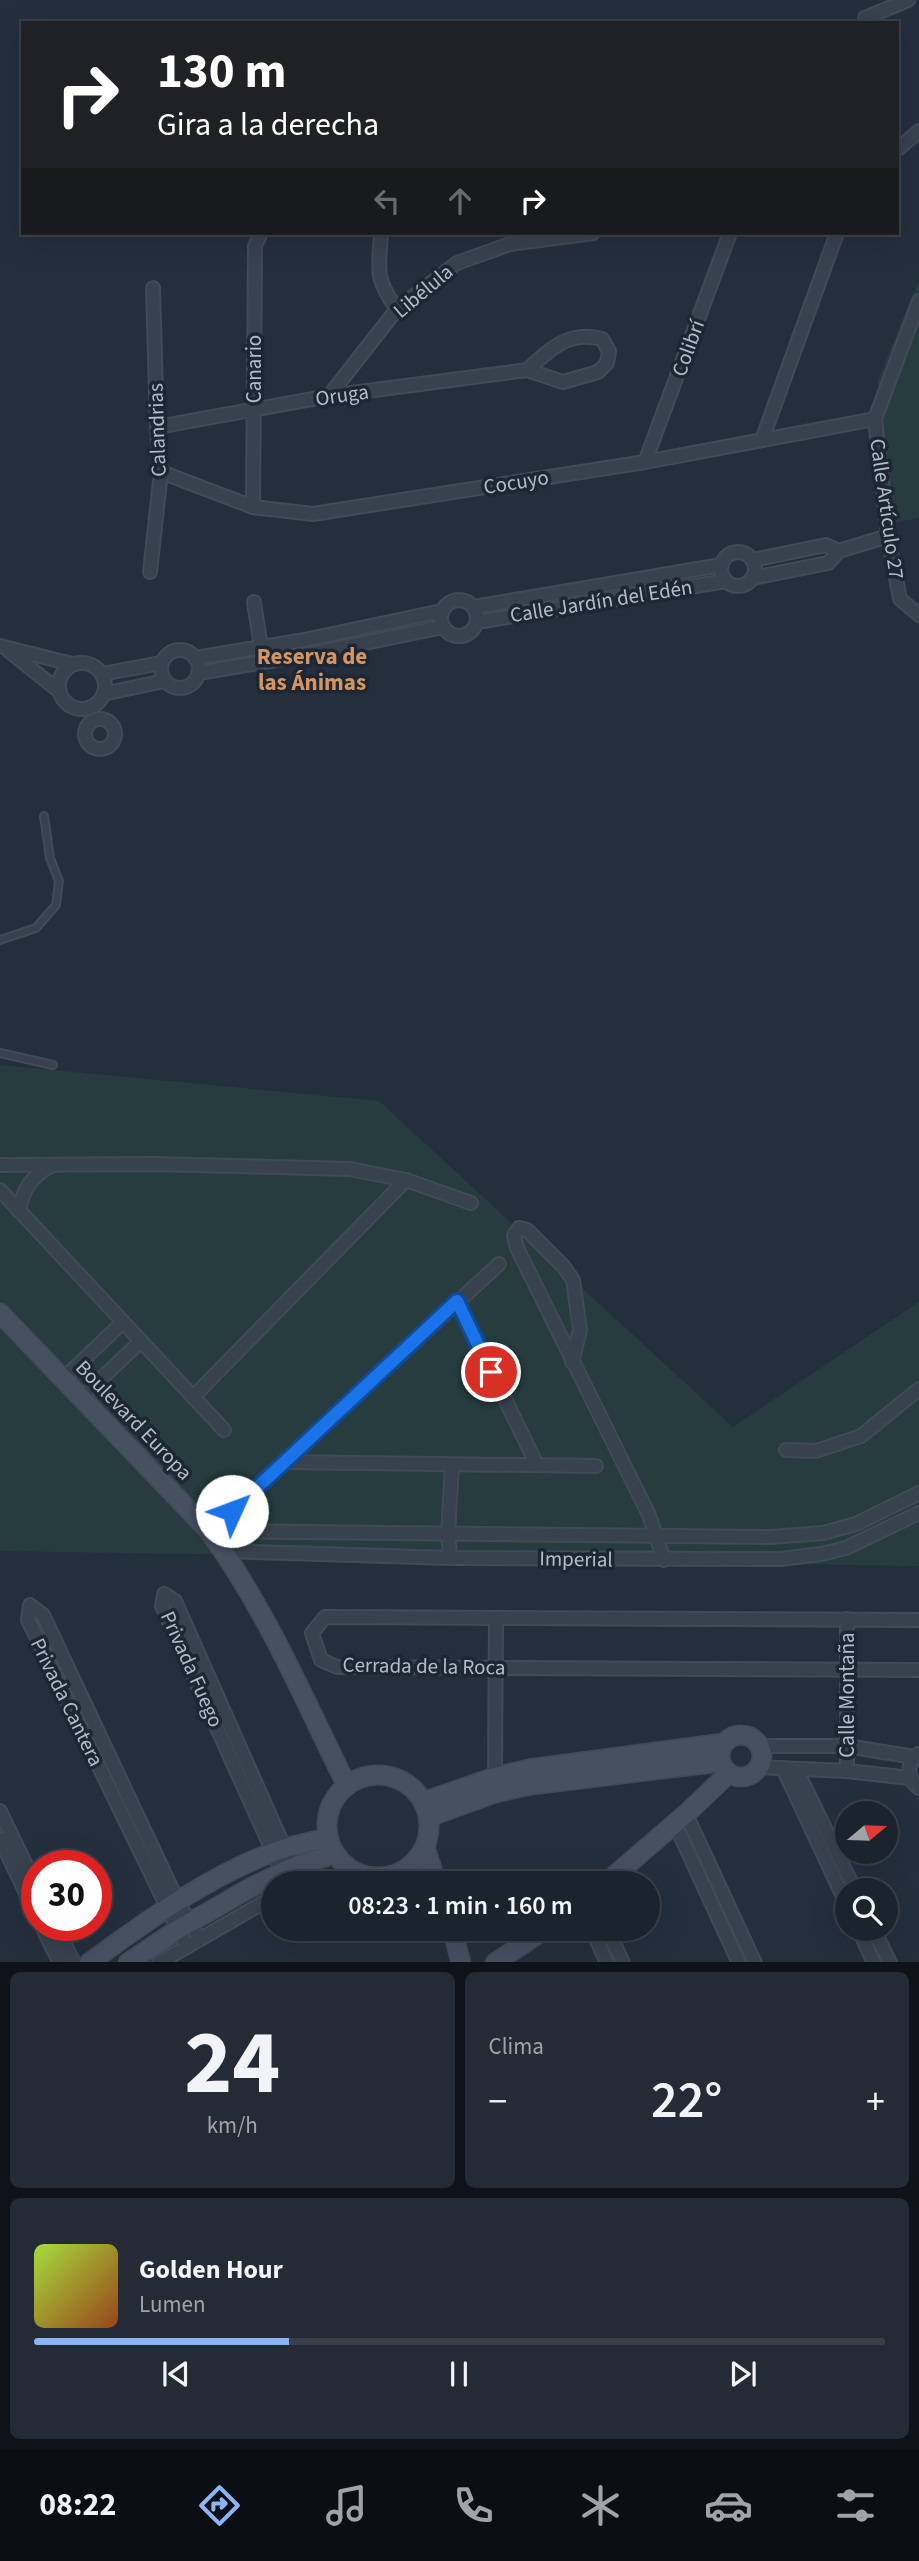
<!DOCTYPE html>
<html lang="es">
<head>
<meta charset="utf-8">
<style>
  body { margin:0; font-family:"Source Sans 3",sans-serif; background:#242b36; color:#f1f3f6; height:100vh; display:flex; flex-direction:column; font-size:26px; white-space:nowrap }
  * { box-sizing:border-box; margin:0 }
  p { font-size:23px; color:#a0a4aa }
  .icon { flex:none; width:38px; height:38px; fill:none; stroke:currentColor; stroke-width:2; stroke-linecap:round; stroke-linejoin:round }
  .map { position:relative; height:1962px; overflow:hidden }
  .sheet { display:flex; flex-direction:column; gap:10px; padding:10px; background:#0f1319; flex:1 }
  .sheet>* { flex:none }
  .hud { position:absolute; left:21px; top:21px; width:878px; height:214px; border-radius:0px; box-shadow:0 7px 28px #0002,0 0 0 2px #39404a; background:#202124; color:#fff; overflow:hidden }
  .needle { width:46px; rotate:71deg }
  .fabs { position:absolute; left:835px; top:1801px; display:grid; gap:14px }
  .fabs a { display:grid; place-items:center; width:63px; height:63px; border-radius:50%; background:#1b232e; box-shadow:0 7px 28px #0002,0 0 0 2px #39404a; font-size:35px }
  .speed { position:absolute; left:21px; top:1850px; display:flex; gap:14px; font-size:35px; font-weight:700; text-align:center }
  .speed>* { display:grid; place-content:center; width:91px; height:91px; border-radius:50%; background:#1b232e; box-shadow:0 7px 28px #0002,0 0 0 2px #39404a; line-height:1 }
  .speed .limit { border:10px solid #d22; background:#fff; color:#111 }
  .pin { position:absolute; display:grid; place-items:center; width:60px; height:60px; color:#fff; margin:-30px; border:4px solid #fff; border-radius:50%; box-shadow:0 2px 7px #0007 }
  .me { position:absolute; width:77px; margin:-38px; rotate:47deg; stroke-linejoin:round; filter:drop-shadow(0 0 5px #0008) }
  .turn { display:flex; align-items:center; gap:24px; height:147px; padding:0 21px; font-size:32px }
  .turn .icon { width:91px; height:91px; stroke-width:2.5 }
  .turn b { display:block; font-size:49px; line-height:60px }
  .lanes { display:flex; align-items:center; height:66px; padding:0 21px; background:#0003; justify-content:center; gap:35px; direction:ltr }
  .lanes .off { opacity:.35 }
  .big { font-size:52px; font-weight:600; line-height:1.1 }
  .sheet .card { flex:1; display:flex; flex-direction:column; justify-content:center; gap:10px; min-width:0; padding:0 24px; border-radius:10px; background:#242b36 }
  .sheet .dial { align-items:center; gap:0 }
  .dial b { font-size:91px; line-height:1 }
  .song { display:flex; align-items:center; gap:21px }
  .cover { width:84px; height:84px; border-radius:10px; background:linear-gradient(135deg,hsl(80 70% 55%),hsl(20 70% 35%)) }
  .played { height:7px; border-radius:4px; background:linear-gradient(90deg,#8ab4f8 30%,#39404a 30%) }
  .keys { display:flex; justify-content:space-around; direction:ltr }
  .heat { display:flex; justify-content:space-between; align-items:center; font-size:38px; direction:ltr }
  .sheet .tiles { flex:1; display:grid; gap:10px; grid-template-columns:1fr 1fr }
  .card:last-child { grid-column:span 2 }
  .trip { position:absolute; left:261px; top:1871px; width:399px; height:70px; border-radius:35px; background:#1b232e; box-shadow:0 7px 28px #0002,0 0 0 2px #39404a; font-weight:600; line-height:70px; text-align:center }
  .dock { display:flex; height:112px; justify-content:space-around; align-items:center; background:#0b0e12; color:#a0a4aa }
  .dock .icon { width:49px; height:49px }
  .dock .selected { color:#8ab4f8 }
  .dock b { font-size:32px; color:#f1f3f6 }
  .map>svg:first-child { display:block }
</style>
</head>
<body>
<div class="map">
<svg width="919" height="1963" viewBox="0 0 919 1963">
  <rect width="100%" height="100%" fill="#242f3e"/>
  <g fill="#263c3f">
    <path d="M919,280v238l-26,5 -15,-143z"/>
    <path d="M0,1065l379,36 354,326 186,-125v264l-919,-15z"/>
  </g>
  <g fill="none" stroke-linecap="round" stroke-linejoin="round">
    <defs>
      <g id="lane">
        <path d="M0,940l36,-12 20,-23 3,-24 -9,-23 -6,-42"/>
        <path d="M0,1053l53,12"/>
      </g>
      <g id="street">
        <path d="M865,18l43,-18"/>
        <path d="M898,149l21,-18"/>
        <path d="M381,233c-2,36 -7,45 16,76"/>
        <path d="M919,301l-44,118 13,117 12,63 19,16"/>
        <path d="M329,396l68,-87 60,-46 53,-19 83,-11"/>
        <path d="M157,427l172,-31 198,-26 36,12 35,-10 9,-9 2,-12 -7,-12c-33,-9 -52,10 -75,31"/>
        <path d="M762,440l75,-207"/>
        <path d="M645,462l85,-229"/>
        <path d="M161,472l92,35 60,7 332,-52 230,-43"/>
        <path d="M253,507l2,-261 6,-13"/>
        <circle cx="738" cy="569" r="17"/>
        <path d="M753,560l73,-15 13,6"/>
        <path d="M150,572l11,-100 -4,-45 -4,-139"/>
        <path d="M753,578l75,-15 11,-12 49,-15"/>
        <circle cx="459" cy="618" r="18"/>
        <path d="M254,602l7,45"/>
        <path d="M474,607l247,-42"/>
        <path d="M477,622l249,-41"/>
        <path d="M0,646l72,18"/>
        <circle cx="180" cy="669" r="19"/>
        <path d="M9,651l50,40"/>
        <path d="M195,658l109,-18 138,-29"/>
        <circle cx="82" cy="686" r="23"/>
        <path d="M198,673l108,-18 137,-28"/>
        <path d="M102,674l59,-11"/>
        <path d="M103,694l61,-13"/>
        <circle cx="100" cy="734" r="15"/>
        <path d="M0,1165l154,-1 196,5 56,11 65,23"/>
        <path d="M0,1190l224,240"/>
        <path d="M19,1211c4,-21 12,-35 32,-45"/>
        <path d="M457,1301l80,164"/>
        <path d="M572,1362l8,-32 -7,-50 -9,-13 -37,-37 -8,-2 -5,7 3,13 132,267 15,45"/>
        <path d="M63,1379l60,-57"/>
        <path d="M193,1397l213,-217"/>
        <path d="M81,1398l60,-57"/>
        <path d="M786,1450l30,1 45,-15 58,-47"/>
        <path d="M285,1462l311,4"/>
        <path d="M232,1511l267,-247"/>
        <path d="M209,1531l562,6 52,-4 33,-9 63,-31"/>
        <path d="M223,1551l227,7 330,1 41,-5 25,-6 73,-35"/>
        <path d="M450,1558l-2,-25 4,-67"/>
        <path d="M919,1620l-594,-3 -13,16 9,27 16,7 582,3"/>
        <path d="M759,1746h88l67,11"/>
        <path d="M918,1754c-13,11 -11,25 1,34"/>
        <path d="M759,1767l88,4 63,7"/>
        <path d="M783,1768l64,137"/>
        <path d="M796,1769l59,121"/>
        <path d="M847,1771v-152"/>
        <path d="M495,1783l1,-165"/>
        <path d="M0,1811l37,77"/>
        <path d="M686,1814l69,149"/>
        <path d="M675,1824l64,139"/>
        <path d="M0,1839l37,77"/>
        <path d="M287,1883l-125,-277 2,-12 11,7 125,282"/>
        <path d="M301,1883l15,-7"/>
        <path d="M573,1883l9,-6 4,6"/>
        <path d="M41,1925l19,38"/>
        <path d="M55,1925l19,38"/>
        <path d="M591,1928l16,35"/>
        <path d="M607,1928l16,35"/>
        <path d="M858,1928l16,35"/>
        <path d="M873,1928l17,35"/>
        <path d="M504,1932l4,-4"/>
        <path d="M186,1946l-158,-326 2,-15 13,10 135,287 21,36"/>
        <path d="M159,1963l114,-66"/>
      </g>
      <g id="secondary">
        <path d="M0,1313l209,218c57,78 95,168 138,255"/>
        <circle cx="741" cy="1756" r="21"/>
        <circle cx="378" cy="1826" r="51"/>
        <path d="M423,1802l72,-25 34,-8 195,-26"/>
        <path d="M429,1817l66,-24 36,-8 189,-23"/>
        <path d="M425,1848l12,35"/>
        <path d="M404,1871l15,12"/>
        <path d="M606,1883l80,-69 42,-40"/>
        <path d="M452,1928l9,35"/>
        <path d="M89,1963c57,-42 129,-94 197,-115 14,-4 28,-7 42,-10"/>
        <path d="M128,1963l49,-33 73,-42 43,-21 42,-13"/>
        <path d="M495,1963l52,-35"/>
      </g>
    </defs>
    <use href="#lane" stroke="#414a57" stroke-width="10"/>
    <use href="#street" stroke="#414a57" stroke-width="16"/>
    <use href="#secondary" stroke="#414a57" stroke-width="21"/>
    <use href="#lane" stroke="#38414e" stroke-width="6"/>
    <use href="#street" stroke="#38414e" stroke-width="12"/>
    <use href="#secondary" stroke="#465061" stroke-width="18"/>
  </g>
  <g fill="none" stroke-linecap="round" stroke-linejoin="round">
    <defs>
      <path id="route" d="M232,1511l225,-210 34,71"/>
    </defs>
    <use href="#route" stroke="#114b97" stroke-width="18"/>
    <use href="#route" stroke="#1a73e8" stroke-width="12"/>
  </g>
  <g text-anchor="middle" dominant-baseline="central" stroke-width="7" stroke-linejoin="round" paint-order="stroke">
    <g font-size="21" fill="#b4bcc9" stroke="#1d2633">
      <text transform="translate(423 291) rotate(-40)">Libélula</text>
      <text transform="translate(688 348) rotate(-70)">Colibrí</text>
      <text transform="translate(254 369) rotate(-90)">Canario</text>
      <text transform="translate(342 395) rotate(-8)">Oruga</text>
      <text transform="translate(157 430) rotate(-92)">Calandrias</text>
      <text transform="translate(516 482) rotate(-9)">Cocuyo</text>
      <text transform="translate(887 509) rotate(82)">Calle Artículo 27</text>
      <text transform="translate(601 601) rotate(-9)">Calle Jardín del Edén</text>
      <text transform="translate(134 1420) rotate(46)">Boulevard Europa</text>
      <text transform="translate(576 1559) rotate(1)">Imperial</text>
      <text transform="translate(424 1666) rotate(1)">Cerrada de la Roca</text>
      <text transform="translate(192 1669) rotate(66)">Privada Fuego</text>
      <text transform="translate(847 1695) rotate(-90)">Calle Montaña</text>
      <text transform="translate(67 1702) rotate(64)">Privada Cantera</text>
    </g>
    <g font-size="23" font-weight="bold" fill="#d59563" stroke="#1d2633">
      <text x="312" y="656">Reserva de<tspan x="312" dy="26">las Ánimas</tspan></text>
    </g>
  </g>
</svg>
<div class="fabs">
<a><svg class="needle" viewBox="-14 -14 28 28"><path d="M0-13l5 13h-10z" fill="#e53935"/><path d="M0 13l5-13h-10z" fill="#a0a4aa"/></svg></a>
<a><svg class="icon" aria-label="search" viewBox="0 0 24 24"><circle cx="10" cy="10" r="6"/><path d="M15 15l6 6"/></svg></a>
</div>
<div class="speed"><div class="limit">30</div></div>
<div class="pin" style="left:491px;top:1372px;background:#d93025"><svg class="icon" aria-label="arrive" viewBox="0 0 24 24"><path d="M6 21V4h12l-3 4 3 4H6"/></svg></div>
<svg class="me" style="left:232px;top:1511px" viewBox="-20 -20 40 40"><circle r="19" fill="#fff"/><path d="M0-13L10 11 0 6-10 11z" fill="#1a73e8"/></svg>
<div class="trip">08:23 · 1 min · 160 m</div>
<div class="hud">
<div class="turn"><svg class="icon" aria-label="right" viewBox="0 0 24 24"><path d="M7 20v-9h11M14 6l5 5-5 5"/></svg><div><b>130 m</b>Gira a la derecha</div></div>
<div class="lanes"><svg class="icon off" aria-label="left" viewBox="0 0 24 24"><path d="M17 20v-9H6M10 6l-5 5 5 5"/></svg><svg class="icon off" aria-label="ahead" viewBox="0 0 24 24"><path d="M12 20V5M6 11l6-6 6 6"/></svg><svg class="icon" aria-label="right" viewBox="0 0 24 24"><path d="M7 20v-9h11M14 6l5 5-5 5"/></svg></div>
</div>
</div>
<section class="sheet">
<div class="tiles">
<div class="card dial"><b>24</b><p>km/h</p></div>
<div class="card"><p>Clima</p>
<div class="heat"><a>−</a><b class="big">22°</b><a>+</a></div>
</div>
<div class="card">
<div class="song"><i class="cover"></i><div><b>Golden Hour</b><p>Lumen</p></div></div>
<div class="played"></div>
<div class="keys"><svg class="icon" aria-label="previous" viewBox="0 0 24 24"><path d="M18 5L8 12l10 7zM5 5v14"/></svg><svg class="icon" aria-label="pause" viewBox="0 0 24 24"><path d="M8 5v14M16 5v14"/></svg><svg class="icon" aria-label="next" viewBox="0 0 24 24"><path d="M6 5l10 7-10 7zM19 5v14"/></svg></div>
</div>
</div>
</section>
<nav class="dock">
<b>08:22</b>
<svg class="icon selected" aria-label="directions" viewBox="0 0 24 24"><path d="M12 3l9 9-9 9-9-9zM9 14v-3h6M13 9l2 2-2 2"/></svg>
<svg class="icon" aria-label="music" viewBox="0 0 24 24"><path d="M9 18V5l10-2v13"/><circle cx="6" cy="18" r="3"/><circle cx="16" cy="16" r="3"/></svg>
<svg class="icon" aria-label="phone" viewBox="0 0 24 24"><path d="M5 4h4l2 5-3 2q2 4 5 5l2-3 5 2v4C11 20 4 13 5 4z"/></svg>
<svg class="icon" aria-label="climate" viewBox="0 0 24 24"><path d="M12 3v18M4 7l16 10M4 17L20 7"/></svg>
<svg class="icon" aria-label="car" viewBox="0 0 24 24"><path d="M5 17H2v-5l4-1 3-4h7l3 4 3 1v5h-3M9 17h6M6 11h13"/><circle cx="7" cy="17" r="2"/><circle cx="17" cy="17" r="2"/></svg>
<svg class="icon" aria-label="filters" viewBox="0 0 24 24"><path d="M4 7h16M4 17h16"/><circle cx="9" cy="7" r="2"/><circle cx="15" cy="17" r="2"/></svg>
</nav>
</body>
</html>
